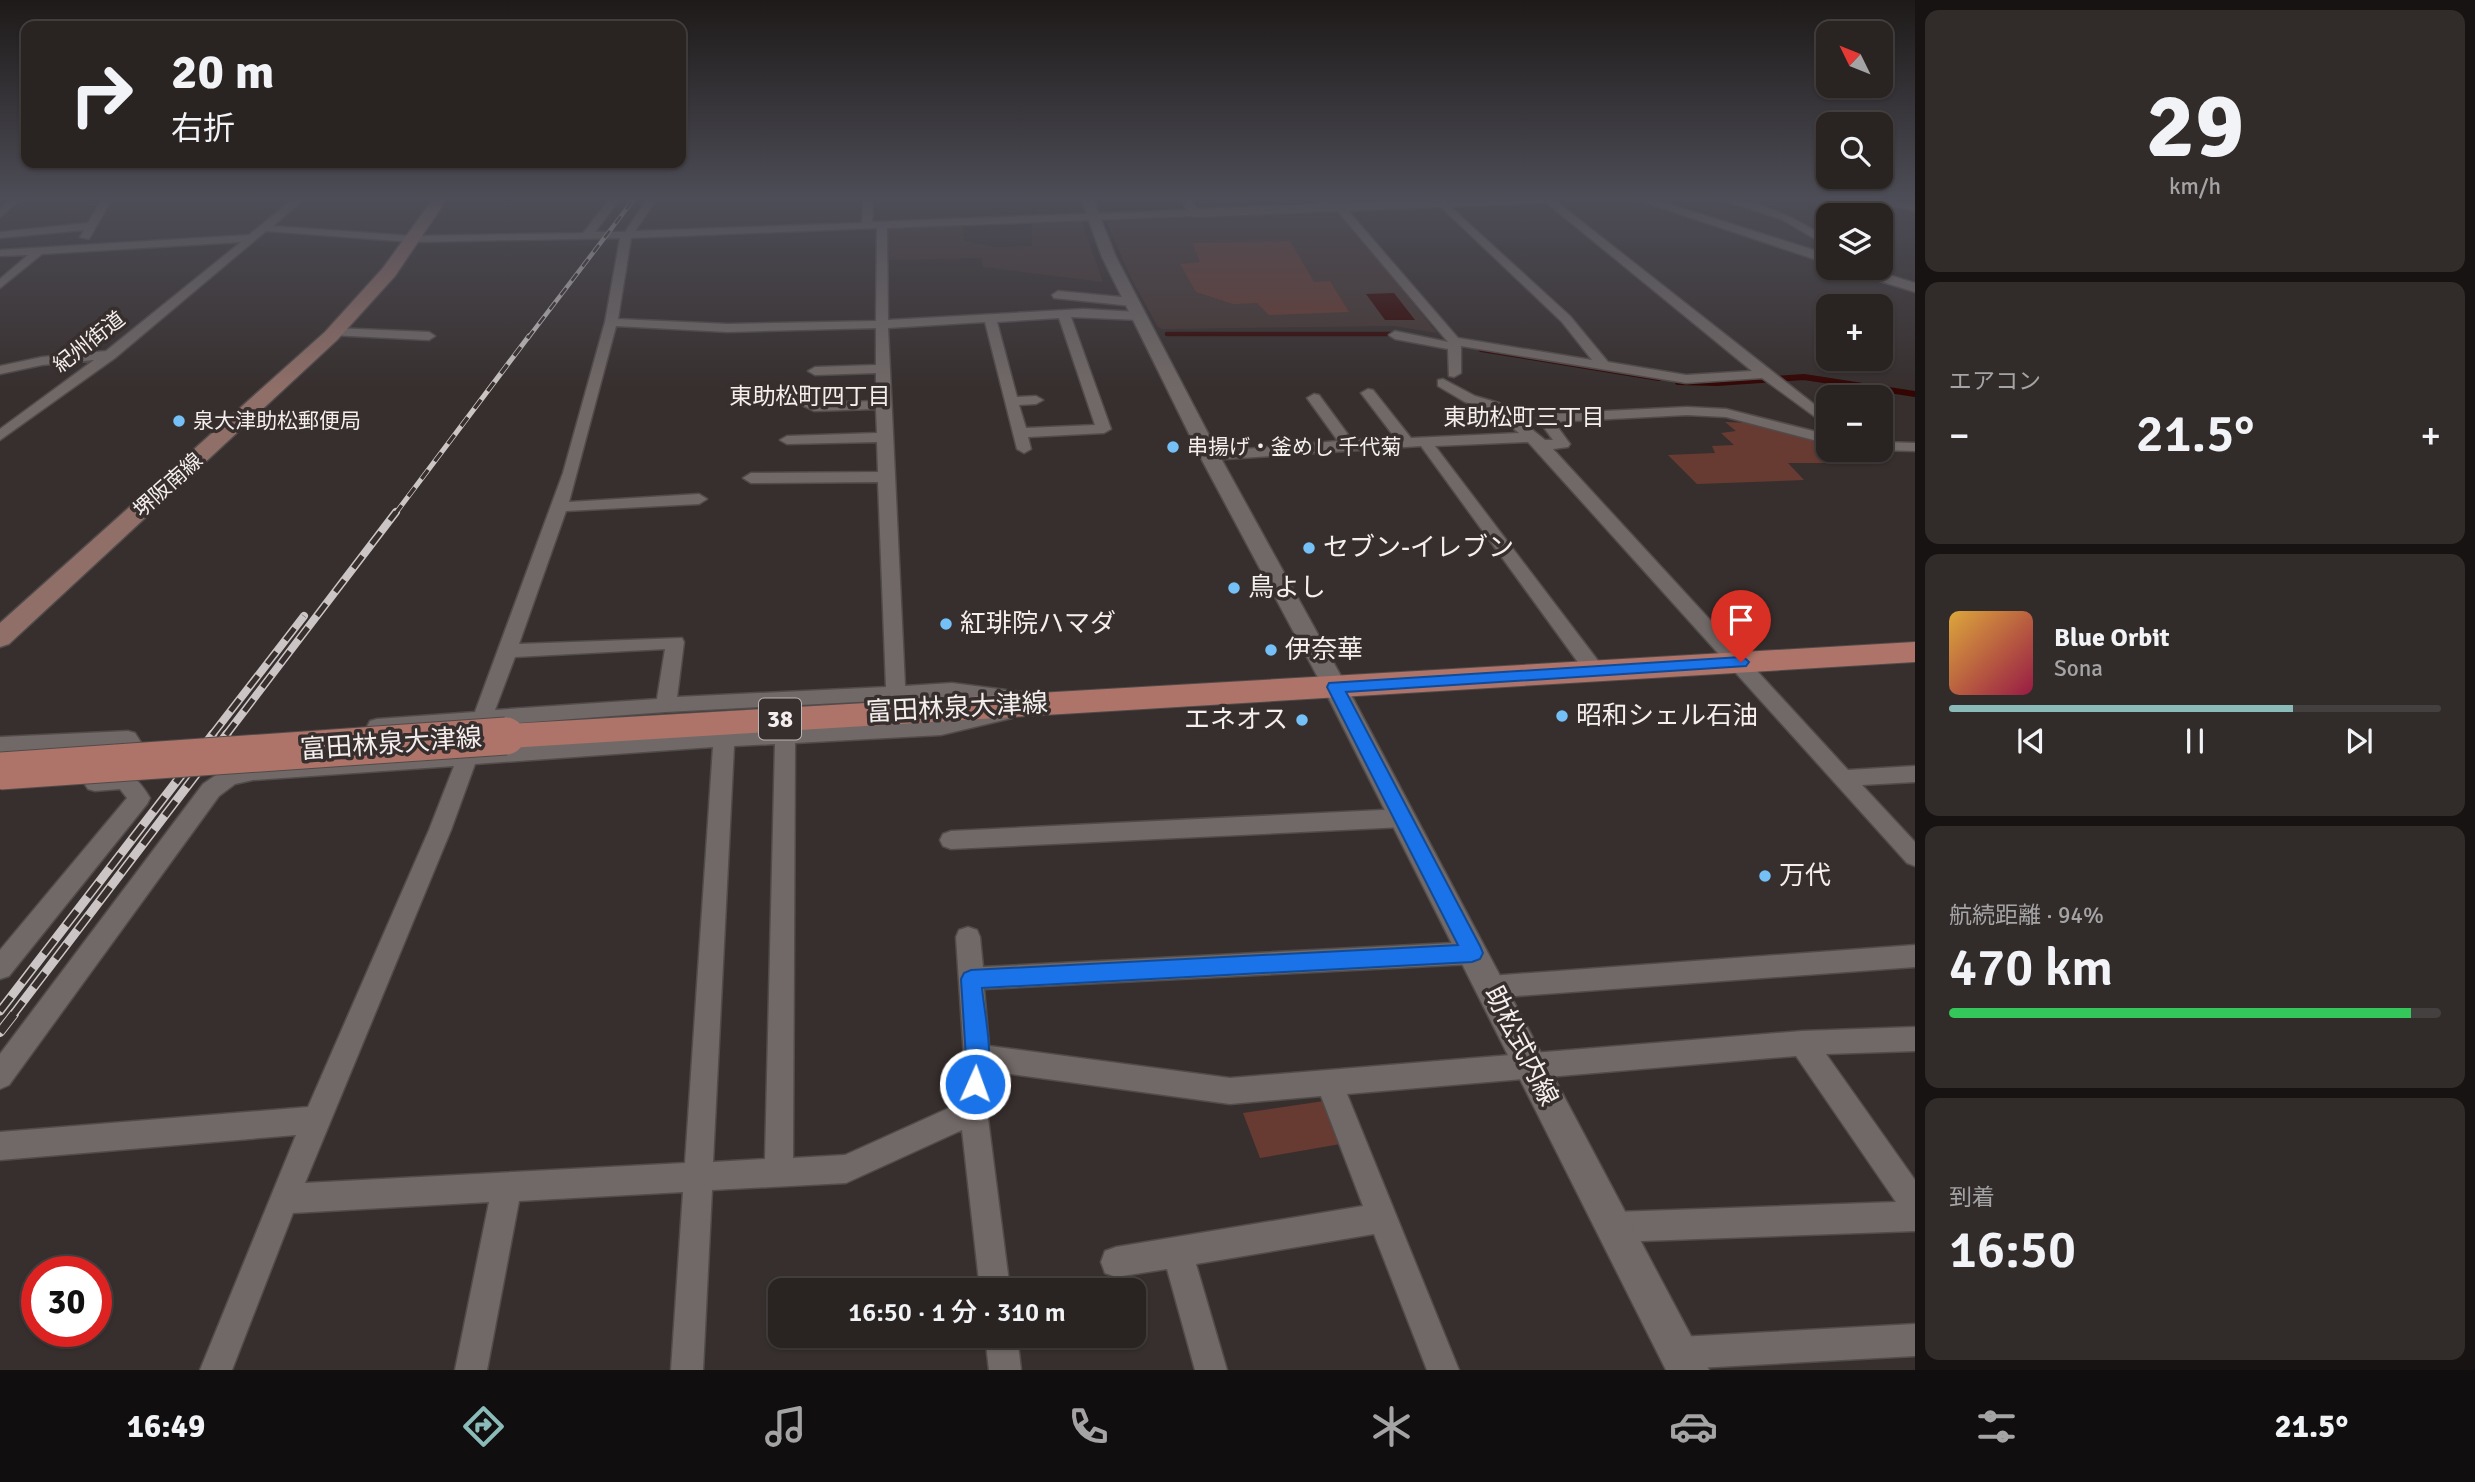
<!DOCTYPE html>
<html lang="ja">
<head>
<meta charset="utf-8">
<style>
  body { margin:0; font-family:Signika,"Noto Sans JP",sans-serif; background:#312b2a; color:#f1f3f6; height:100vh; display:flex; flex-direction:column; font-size:26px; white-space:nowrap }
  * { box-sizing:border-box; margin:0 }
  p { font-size:23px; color:#a5a4a5 }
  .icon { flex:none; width:38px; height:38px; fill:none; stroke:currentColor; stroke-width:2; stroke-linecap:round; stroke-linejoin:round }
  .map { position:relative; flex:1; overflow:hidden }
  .details { display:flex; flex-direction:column; gap:10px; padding:10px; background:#171313; width:560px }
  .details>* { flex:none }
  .top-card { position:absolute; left:21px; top:21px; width:665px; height:147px; border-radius:14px; box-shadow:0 2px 5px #0004,0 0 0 2px #454040; background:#292322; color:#f1f3f6; overflow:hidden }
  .needle { width:46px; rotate:313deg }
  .fabs { position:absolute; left:1816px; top:21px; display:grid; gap:14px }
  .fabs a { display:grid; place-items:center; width:77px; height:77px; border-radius:14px; background:#292322; box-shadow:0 2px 5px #0004,0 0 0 2px #454040; font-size:35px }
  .speed { position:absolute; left:21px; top:1256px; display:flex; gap:14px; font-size:35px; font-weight:700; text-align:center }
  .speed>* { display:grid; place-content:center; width:91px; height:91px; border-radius:50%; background:#292322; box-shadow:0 2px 5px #0004,0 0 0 2px #454040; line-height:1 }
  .speed .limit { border:10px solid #d22; background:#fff; color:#111 }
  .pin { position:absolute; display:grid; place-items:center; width:60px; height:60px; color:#fff; margin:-72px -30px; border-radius:50% 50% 50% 0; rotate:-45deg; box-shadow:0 0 7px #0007 }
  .pin .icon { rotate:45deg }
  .me { position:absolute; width:77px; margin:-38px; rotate:2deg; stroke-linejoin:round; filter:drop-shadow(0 0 5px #0008) }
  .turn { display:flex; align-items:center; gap:24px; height:147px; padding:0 35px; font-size:32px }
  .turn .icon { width:91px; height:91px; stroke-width:2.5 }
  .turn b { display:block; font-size:49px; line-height:60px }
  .big { font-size:52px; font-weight:600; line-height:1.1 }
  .details .tile { flex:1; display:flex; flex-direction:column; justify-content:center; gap:10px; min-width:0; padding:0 24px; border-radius:14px; background:#312b2a }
  .details .dial { align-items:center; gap:0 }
  .dial b { font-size:91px; line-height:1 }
  .song { display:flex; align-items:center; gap:21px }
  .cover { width:84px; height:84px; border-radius:10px; background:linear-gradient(135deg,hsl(40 70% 55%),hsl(340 70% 35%)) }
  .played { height:7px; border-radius:4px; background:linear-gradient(90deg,#8bbbb9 70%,#454040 70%) }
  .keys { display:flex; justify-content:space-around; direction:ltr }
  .heat { display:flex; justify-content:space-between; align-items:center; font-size:38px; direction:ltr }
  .charge { height:10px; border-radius:5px; background:linear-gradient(90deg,#34c759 94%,#454040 0) }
  .trip { position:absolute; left:768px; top:1278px; width:378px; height:70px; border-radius:14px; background:#292322; box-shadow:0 2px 5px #0004,0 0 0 2px #454040; font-weight:600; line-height:70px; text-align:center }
  .menu { display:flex; height:112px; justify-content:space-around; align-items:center; background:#100e0e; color:#a5a4a5 }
  .menu .icon { width:49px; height:49px }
  .menu .selected { color:#8bbbb9 }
  .menu b { font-size:32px; color:#f1f3f6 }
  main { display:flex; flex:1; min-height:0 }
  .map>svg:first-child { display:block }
</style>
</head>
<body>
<main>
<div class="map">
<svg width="1915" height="1370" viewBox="0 0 1915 1370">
  <rect width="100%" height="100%" fill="#372f2e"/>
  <g fill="#463734">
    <path d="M1328,211l13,3 96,119 -43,-7 -232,3 -4,-2 -26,-47 -25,-57 5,-3z"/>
    <path d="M1081,220l22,62 -120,-15 -2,-9 -92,2 -2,-32 76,-4 1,17 32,6 36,-1v-24z"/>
  </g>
  <g fill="#683b32">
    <path d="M1290,241l24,41 16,-1 19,31 -80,3 -12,-12 -24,1 -37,-12 -16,-28 20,-2 -8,-19z"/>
    <path d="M1725,422l23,1 81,22v5h19l14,13h-74l16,17 -107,4 -29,-29 47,-2 -3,-7 22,-1 -13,-12 15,-2z"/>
    <path d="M1331,1100l15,43 -86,15 -17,-45z"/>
  </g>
  <path fill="#340603" d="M1394,293l21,27h-30l-19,-26z"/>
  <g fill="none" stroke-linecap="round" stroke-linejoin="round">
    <path stroke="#340603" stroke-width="4.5" d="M1167,334h233"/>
    <g stroke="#340603" stroke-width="6">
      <path d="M1481,349l178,29"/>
      <path d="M1678,382l39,1 87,-6 111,17"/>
    </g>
    <defs>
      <g id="minor">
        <path d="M11,199h11l-22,18v-8z"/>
        <path d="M102,199h10l-23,40 -9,-2 4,-7 -84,8v-6l88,-9z"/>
        <path d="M293,199h11l-31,27 139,10 171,-3 27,-34h10l-25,33h30l22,-33h10l-22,32 227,-8 1,-24h10l-1,23 315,-12 -6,-11h10l8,14 -5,3 -307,12 1,92 195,-11 56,3 6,4 -6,4 -68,-3 40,112 -7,4 -76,4 3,12 -7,4 -7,-4 -32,-127 -97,6 17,358 47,-3 70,9 7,2 3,5 -3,5 -7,2 -70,-9 -286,15 -176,13 -9,23 304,-20 156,-7 64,-15 7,2 3,5 -3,5 -71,17 -146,8 -2,415 52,-3 115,-52 4,-46 -8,-120 3,-7 9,-3 9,3 3,7 3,30 489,-25 9,3 3,8 -3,8 -9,3 -488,25 5,57 241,32 572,-47 113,-4v24l-89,3 89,126v51l-300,11 -10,-5 -5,-10 5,-10 10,-5 281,-10 -100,-146 -449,38 112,276h-32l-53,-136 -178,30 31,106h-32l-28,-101 -51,8 -11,-4 -4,-11 4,-11 11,-4 247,-41 -42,-110 -91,8 -241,-33 -2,40 23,179h-30l-18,-160 -116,53 -134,7 -9,180h-32l12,-178 -164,9 -32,169h-32l34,-168 -196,11 -61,157h-32l96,-235 -296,25v-28l308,-25 121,-277 25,-64 -201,14 -18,4 -16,12 -210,289 -9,4v-35l203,-270 19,-13 31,-7 109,-7 -7,-7 15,-29 7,-2 98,-7 88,-239 42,-151 15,-84 -208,4 -146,-11 -151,127 -115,82v-11l94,-69 -52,5 -42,9v-8l42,-9 64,-6 135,-109 -199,12 -42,34v-9l28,-24 -28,1v-6l249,-15zM877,228l-1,93 -148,3 -110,-5 13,-81zM1059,318l36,107 -69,3 -7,-23 17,-1 7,-4 -7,-4 -19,1 -20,-75zM616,326l112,6 148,-4v37l-61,2 -7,4 7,4 61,-2v28l-60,2 -14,-5 -7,4 19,9 62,-2 1,24 -90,3 -7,4 7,4 90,-2 1,30 -127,1 -8,5 8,5 127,-1 8,205 -209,10 7,-55 -2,-4 -163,6 47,-133 133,-7 8,-5 -8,-5 -130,8zM665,649l-8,50 -162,11 20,-53zM469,726l-9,24 -90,6 14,-23zM775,744l-10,415 -52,3 21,-416zM713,747l-28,416 -380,20 146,-353 24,-66z"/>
        <path d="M1315,199h10l9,9 -9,2z"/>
        <path d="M1542,199h11l276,217v11l-67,-49 -76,5 -225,-37v27l-7,4 -5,-1 -1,-27 -53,-10 -6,-4 6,-4 53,11 -113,-134 9,-2 114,132 134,22 -30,-38 -122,-116v-4l4,-1 126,115 38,46 78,13 66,-4z"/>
        <path d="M1719,199c39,-2 78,21 110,40v8l-48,-28z"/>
        <path d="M1860,199h20l35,6v6z"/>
        <path d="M1058,291l74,7 6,4 -6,4 -78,-8 -2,-3z"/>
        <path d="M334,328l95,4 6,4 -6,4 -99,-5 -2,-3z"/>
        <path d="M1443,379l32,17 24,7 46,37h8l-16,-22 7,-4 143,-7 39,2 103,26v9l-103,-27 -39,-2 -133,7 16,22 -2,3 -15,2 295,321 67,-4v16l-53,3 53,57v24l-8,-3 -379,-421 -93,4 167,220 2,5 -2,5h-14l-167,-230 -211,14 -7,-4 7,-4 128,-11 -31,-43 7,-4 5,1 33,45 44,-1 -35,-46 7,-4 5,1 38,48 108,-5 -30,-24 -24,-7 -27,-16v-6z"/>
        <path d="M1881,442l34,1v8l-37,-1h3z"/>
        <path d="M128,731l7,2 10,16c-7,12 -12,24 -27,19l-3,-5 9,-14 -2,-3 -122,7v-16z"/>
        <path d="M125,773c11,3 19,15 25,25l-3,6 -138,172 -9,3v-29l127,-152 -7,-9 -25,2 -7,-2 -4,-6 4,-6z"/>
        <path d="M1403,809l8,3 3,6 -3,6 -8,3 -452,22 -8,-3 -3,-6 3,-6 8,-3z"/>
        <path d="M1915,945v22l-425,31 -9,-3 -4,-8 4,-8 9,-3z"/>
        <path d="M1915,1324v32l-236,13 -11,-5 -5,-11 5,-11 11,-5z"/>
        <path d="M985,1335h32l4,35h-32z"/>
      </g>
      <g id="tertiary">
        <path d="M1081,199h12l23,58 107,205 124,225 362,683h-43l-343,-683 -120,-225 -101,-205z"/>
        <path d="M1459,199h94l-6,4 -353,14 -7,-4 7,-4z"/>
        <path d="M1635,199h18l176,56v9z"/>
        <path d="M1845,268h21l49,15v9l-68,-21z"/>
      </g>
      <path id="secondary" d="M433,199h14l-52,77 -58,64 -328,304 -9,3v-24l325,-291 58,-64z"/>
      <path id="primary" d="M1915,642v20l-1409,86 -12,-3 -5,-9 5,-9 12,-3z"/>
    </defs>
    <use href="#minor" stroke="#514b4a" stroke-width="3"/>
    <use href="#tertiary" stroke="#514b4a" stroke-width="3"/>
    <use href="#secondary" stroke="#514b4a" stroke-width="3"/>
    <use href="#primary" stroke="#514b4a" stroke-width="2"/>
    <use href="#minor" fill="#716967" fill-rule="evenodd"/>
    <use href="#tertiary" fill="#716967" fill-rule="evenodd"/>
    <use href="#secondary" fill="#906f68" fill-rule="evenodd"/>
    <use href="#primary" fill="#ae7469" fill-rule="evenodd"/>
    <defs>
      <path id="rail-far4" d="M528,338l106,-139"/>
      <path id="rail-far3" d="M395,514l134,-178"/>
      <g id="rail-far2">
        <path d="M212,735l92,-119"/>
        <path d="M226,735l170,-223"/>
      </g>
      <g id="rail-far1">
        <path d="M0,1011l213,-277"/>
        <path d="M12,1016l215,-282"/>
      </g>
      <path id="rail" d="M0,1032l14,-18"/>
    </defs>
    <use href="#rail-far4" stroke="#cbc6c5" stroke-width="4.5"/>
    <use href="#rail-far3" stroke="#cbc6c5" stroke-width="5"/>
    <use href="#rail-far2" stroke="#cbc6c5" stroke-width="8"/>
    <use href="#rail-far1" stroke="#cbc6c5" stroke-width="9"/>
    <use href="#rail" stroke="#cbc6c5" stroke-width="10"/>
    <use href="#rail-far4" stroke="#372f2e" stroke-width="2.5" stroke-dasharray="9" stroke-linecap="butt"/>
    <use href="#rail-far3" stroke="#372f2e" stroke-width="3.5" stroke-dasharray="11" stroke-linecap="butt"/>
    <use href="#rail-far2" stroke="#372f2e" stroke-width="5" stroke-dasharray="15" stroke-linecap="butt"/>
    <use href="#rail-far1" stroke="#372f2e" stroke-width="6" stroke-dasharray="18" stroke-linecap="butt"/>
    <use href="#rail" stroke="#372f2e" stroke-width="8" stroke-dasharray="24" stroke-linecap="butt"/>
    <defs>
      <path id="primary-bridge" d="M0,771l506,-35"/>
    </defs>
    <use href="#primary-bridge" stroke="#514b4a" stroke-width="39" stroke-linecap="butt"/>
    <use href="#primary-bridge" stroke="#ae7469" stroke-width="37"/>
  </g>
  <linearGradient id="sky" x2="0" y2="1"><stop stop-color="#1e1a19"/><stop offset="0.51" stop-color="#4d4d57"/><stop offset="1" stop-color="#4d4d57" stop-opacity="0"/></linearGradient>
  <rect width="1915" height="390" fill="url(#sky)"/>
  <path fill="#1a73e8" stroke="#114b97" stroke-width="2" d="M1741,657l5,2 3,3 -3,4 -400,26 134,254 3,7 -3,6 -8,3 -490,26c3,31 14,74 1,104l-8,3 -7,-3 -4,-8 2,-26 -5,-79 3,-6 7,-3 487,-25 -131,-258 2,-4z"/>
  <g fill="#75c0f6" stroke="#372f2e" stroke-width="2.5">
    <circle cx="179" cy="421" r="7"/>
    <circle cx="1173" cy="447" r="7"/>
    <circle cx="1309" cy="548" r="7"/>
    <circle cx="1234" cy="588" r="7"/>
    <circle cx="946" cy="624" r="7"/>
    <circle cx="1271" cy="650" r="7"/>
    <circle cx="1562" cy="716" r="7"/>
    <circle cx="1302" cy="720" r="7"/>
    <circle cx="1765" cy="876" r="7"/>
  </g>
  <g text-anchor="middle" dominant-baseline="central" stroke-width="7" stroke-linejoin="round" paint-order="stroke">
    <g font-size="21" fill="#f4efee" stroke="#372f2e">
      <text transform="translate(89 342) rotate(-38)">紀州街道</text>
      <text transform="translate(168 485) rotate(-42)">堺阪南線</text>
    </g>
    <g font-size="21" fill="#f4efee" stroke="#372f2e" text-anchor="start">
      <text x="193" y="421">泉大津助松郵便局</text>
      <text x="1187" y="447">串揚げ・釜めし 千代菊</text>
    </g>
    <g font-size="23" fill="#f4efee" stroke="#372f2e">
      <text x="810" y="396">東助松町四丁目</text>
      <text x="1524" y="417">東助松町三丁目</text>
    </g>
    <rect fill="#372f2e" stroke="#bbb5b4" stroke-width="2" x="759" y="698.5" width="42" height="41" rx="5"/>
    <g font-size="24" font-weight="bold" fill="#f4efee">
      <text x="780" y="719">38</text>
    </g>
    <g font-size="26" fill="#f4efee" stroke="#372f2e" text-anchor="start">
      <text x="1323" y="548">セブン-イレブン</text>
      <text x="1248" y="588">鳥よし</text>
      <text x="960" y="624">紅琲院ハマダ</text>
      <text x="1285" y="650">伊奈華</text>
      <text x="1576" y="716">昭和シェル石油</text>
      <text x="1288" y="720" text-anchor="end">エネオス</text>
      <text x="1779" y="876">万代</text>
    </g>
    <g font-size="26" fill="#f4efee" stroke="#372f2e">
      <text transform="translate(957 708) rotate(-3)">富田林泉大津線</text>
      <text transform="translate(391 744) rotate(-4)">富田林泉大津線</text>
      <text transform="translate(1521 1046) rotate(63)">助松式内線</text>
    </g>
  </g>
</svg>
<div class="fabs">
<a><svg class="needle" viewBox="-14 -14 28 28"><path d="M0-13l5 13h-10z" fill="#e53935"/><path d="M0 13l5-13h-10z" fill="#a5a4a5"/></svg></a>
<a><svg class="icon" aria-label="search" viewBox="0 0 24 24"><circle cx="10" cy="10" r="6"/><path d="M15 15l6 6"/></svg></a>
<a><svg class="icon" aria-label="layers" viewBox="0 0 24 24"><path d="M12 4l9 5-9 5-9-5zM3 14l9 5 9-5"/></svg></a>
<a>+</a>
<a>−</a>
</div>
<div class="speed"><div class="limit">30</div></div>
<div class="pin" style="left:1741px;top:662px;background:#d93025"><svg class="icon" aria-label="arrive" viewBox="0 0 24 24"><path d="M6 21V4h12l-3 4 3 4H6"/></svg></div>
<svg class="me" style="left:975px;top:1084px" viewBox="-20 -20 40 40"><circle r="17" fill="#1a73e8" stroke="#fff" stroke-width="3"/><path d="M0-11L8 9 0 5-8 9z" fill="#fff"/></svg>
<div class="trip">16:50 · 1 分 · 310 m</div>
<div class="top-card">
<div class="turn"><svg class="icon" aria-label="right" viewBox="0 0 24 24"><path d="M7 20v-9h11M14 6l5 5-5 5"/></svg><div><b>20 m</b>右折</div></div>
</div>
</div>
<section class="details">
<div class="tile dial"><b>29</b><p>km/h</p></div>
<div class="tile"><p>エアコン</p>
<div class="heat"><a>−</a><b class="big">21.5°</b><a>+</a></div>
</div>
<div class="tile">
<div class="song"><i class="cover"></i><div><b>Blue Orbit</b><p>Sona</p></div></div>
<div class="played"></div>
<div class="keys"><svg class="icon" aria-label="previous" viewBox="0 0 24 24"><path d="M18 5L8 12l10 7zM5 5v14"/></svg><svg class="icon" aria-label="pause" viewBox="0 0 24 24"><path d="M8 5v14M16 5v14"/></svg><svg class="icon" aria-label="next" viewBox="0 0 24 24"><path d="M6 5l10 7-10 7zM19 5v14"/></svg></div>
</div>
<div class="tile"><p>航続距離 · 94%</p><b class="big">470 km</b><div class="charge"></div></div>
<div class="tile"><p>到着</p><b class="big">16:50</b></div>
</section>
</main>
<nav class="menu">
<b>16:49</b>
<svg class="icon selected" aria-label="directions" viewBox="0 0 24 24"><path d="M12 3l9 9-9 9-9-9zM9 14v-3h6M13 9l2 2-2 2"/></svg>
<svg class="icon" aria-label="music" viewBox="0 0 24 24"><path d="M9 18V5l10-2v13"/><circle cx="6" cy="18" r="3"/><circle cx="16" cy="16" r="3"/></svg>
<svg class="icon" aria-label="phone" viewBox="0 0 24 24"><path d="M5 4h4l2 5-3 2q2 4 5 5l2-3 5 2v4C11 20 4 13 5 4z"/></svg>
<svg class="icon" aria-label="climate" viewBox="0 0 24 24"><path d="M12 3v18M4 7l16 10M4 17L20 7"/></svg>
<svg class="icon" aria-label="car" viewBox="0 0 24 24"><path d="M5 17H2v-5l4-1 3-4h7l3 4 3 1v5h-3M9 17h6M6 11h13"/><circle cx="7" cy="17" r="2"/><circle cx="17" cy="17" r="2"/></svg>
<svg class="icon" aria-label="filters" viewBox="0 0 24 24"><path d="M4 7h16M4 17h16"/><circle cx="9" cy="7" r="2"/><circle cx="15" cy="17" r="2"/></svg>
<b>21.5°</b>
</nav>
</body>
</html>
